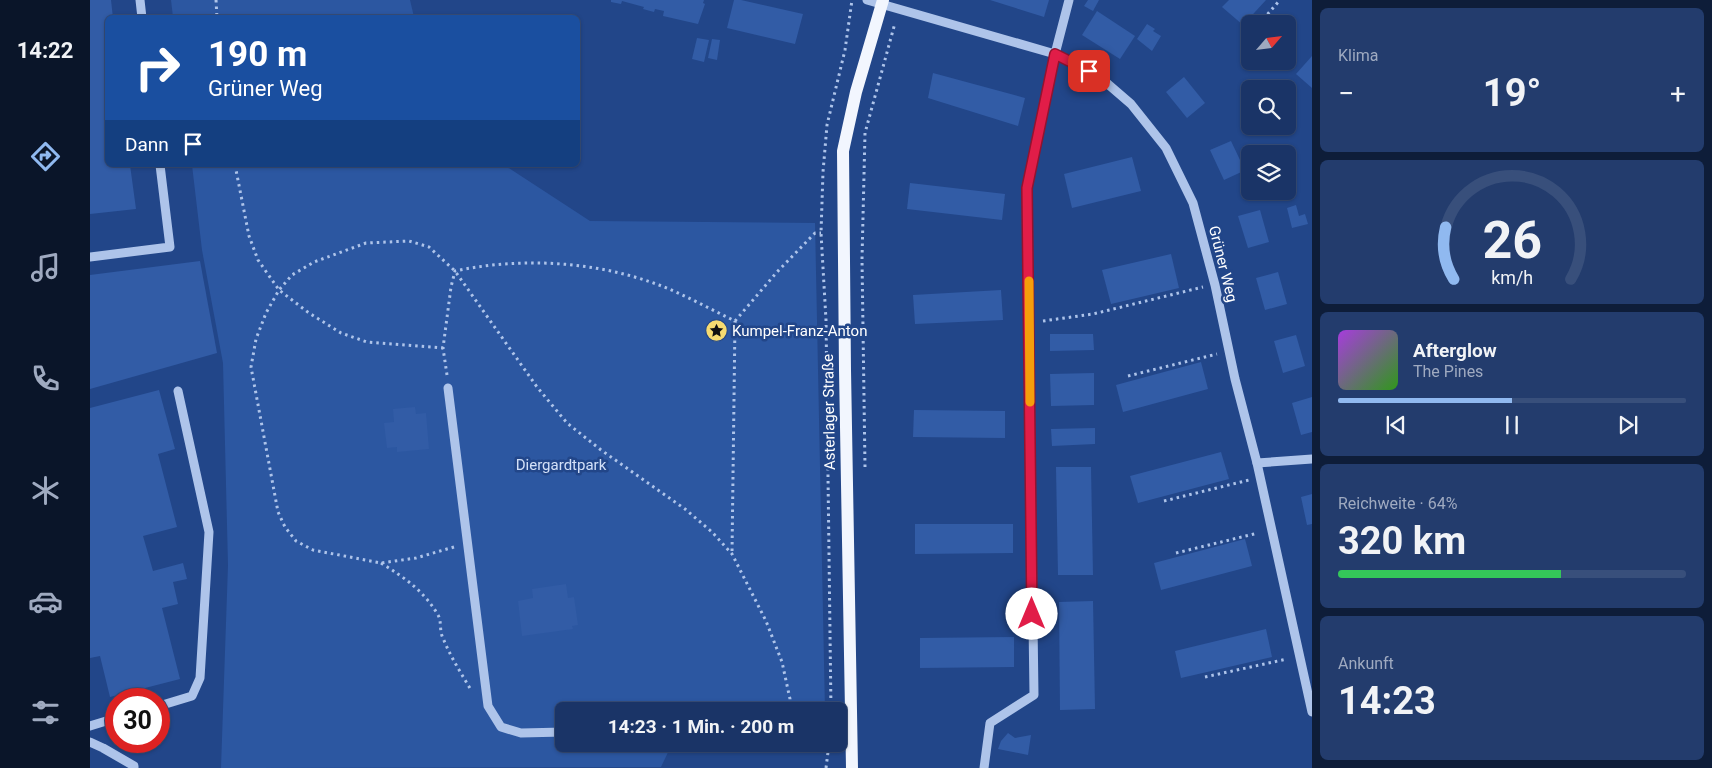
<!DOCTYPE html>
<html lang="de">
<head>
<meta charset="utf-8">
<style>
  body { margin:0; font-family:Roboto,sans-serif; background:#233c6d; color:#f1f3f6; height:100vh; display:flex; flex-direction:column; font-size:19px; white-space:nowrap }
  * { box-sizing:border-box; margin:0 }
  p { font-size:16px; color:#9faac0 }
  .icon { flex:none; width:28px; height:28px; fill:none; stroke:currentColor; stroke-width:2; stroke-linecap:round; stroke-linejoin:round }
  .map { position:relative; flex:1; overflow:hidden }
  .panel { display:flex; flex-direction:column; gap:8px; padding:8px; background:#0e1d39; width:400px }
  .panel>* { flex:none }
  .banner { position:absolute; left:15px; top:15px; width:475px; height:152px; border-radius:8px; box-shadow:0 1px 4px #0004,0 0 0 1px #384f7b; background:#1a4fa0; color:#fff; overflow:hidden }
  .needle { width:32px; rotate:62deg }
  .tools { position:absolute; left:1151px; top:15px; display:grid; gap:10px }
  .tools a { display:grid; place-items:center; width:55px; height:55px; border-radius:8px; background:#1a3467; box-shadow:0 1px 4px #0004,0 0 0 1px #384f7b; font-size:25px }
  .speed { position:absolute; left:15px; top:688px; display:flex; gap:10px; font-size:25px; font-weight:700; text-align:center }
  .speed>* { display:grid; place-content:center; width:65px; height:65px; border-radius:50%; background:#1a3467; box-shadow:0 1px 4px #0004,0 0 0 1px #384f7b; line-height:1 }
  .speed .limit { border:8px solid #d22; background:#fff; color:#111 }
  .pin { position:absolute; display:grid; place-items:center; width:42px; height:42px; color:#fff; margin:-21px; border-radius:10px; box-shadow:0 2px 8px #0006 }
  .me { position:absolute; width:55px; margin:-28px; rotate:0deg; stroke-linejoin:round; filter:drop-shadow(0 0 4px #0008) }
  .turn { display:flex; align-items:center; gap:18px; height:105px; padding:0 20px; font-size:22px }
  .turn .icon { width:65px; height:65px; stroke-width:2.5 }
  .turn b { display:block; font-size:35px; line-height:42px }
  .then { display:flex; align-items:center; height:48px; padding:0 20px; background:#0003; gap:10px; font-size:19px }
  .big { font-size:38px; font-weight:700; line-height:1.1 }
  .panel .widget { flex:1; display:flex; flex-direction:column; justify-content:center; gap:8px; min-width:0; padding:0 18px; border-radius:8px; background:#233c6d }
  .panel .dial { align-items:center; gap:0 }
  .dial svg { height:130px; overflow:visible; fill:none; stroke:#384f7b; stroke-width:7; stroke-linecap:round; text-anchor:middle }
  .dial text { fill:#f1f3f6; stroke:none }
  .song { display:flex; align-items:center; gap:15px }
  .cover { width:60px; height:60px; border-radius:8px; background:linear-gradient(135deg,hsl(280 70% 55%),hsl(110 70% 35%)) }
  .played { height:5px; border-radius:2px; background:linear-gradient(90deg,#90b9f0 50%,#384f7b 50%) }
  .keys { display:flex; justify-content:space-around; direction:ltr }
  .heat { display:flex; justify-content:space-between; align-items:center; font-size:28px; direction:ltr }
  .charge { height:8px; border-radius:4px; background:linear-gradient(90deg,#34c759 64%,#384f7b 0) }
  .trip { position:absolute; left:465px; top:702px; width:292px; height:50px; border-radius:8px; background:#1a3467; box-shadow:0 1px 4px #0004,0 0 0 1px #384f7b; font-weight:700; line-height:50px; text-align:center }
  main { display:flex; flex:1; min-height:0 }
  .dock { display:flex; flex-direction:column; width:90px; justify-content:space-around; align-items:center; background:#0a1529; color:#9faac0 }
  .dock .icon { width:35px; height:35px }
  .dock .active { color:#90b9f0 }
  .dock b { font-size:22px; color:#f1f3f6 }
  .map>svg:first-child { display:block }
</style>
</head>
<body>
<main>
<nav class="dock">
<b>14:22</b>
<svg class="icon active" aria-label="directions" viewBox="0 0 24 24"><path d="M12 3l9 9-9 9-9-9zM9 14v-3h6M13 9l2 2-2 2"/></svg>
<svg class="icon" aria-label="music" viewBox="0 0 24 24"><path d="M9 18V5l10-2v13"/><circle cx="6" cy="18" r="3"/><circle cx="16" cy="16" r="3"/></svg>
<svg class="icon" aria-label="phone" viewBox="0 0 24 24"><path d="M5 4h4l2 5-3 2q2 4 5 5l2-3 5 2v4C11 20 4 13 5 4z"/></svg>
<svg class="icon" aria-label="climate" viewBox="0 0 24 24"><path d="M12 3v18M4 7l16 10M4 17L20 7"/></svg>
<svg class="icon" aria-label="car" viewBox="0 0 24 24"><path d="M5 17H2v-5l4-1 3-4h7l3 4 3 1v5h-3M9 17h6M6 11h13"/><circle cx="7" cy="17" r="2"/><circle cx="17" cy="17" r="2"/></svg>
<svg class="icon" aria-label="filters" viewBox="0 0 24 24"><path d="M4 7h16M4 17h16"/><circle cx="9" cy="7" r="2"/><circle cx="15" cy="17" r="2"/></svg>
</nav>
<div class="map">
<svg width="1222" height="768" viewBox="0 0 1222 768">
  <rect width="100%" height="100%" fill="#224689"/>
  <g fill="#2c57a1">
    <path d="M81,0h239l4,17h-241z"/>
    <path d="M102,165h312l86,56 225,2 10,488h-261v33h108l-11,23 -440,1 7,-203 -5,-202 -21,-113z"/>
  </g>
  <g fill="#325ca6">
    <path d="M0,0h21l2,18h-5v147h22l6,44 -46,5z"/>
    <path d="M521,0h93l-1,3 2,1 -7,20 -35,-8 1,-5 -9,-2 -1,3 -11,-3 1,-2 -22,-6 -1,3 -10,-2z"/>
    <path d="M644,0h7l62,14 -8,30 -68,-16z"/>
    <path d="M900,0h59l-5,17z"/>
    <path d="M998,0h11l-6,11 -9,-5z"/>
    <path d="M1139,0h37l-23,25 -21,-18z"/>
    <path d="M1007,11l38,25 -15,23 -38,-24z"/>
    <path d="M1057,24l8,5 -2,2 8,5 -9,15 -15,-12z"/>
    <path d="M607,38l12,2 -5,22 -12,-3z"/>
    <path d="M622,39l8,1 -3,20 -9,-2z"/>
    <path d="M1222,56v32l-16,-14z"/>
    <path d="M843,73l92,25 -7,28 -90,-28z"/>
    <path d="M1094,77l21,26 -18,15 -21,-26z"/>
    <path d="M1141,141l9,19 6,-2 4,10 -26,12 -14,-30z"/>
    <path d="M1042,157l9,34 -69,17 -8,-34z"/>
    <path d="M820,183l95,11 -3,26 -95,-11z"/>
    <path d="M1206,205l3,11 6,-2 3,10 -16,4 -5,-20z"/>
    <path d="M1170,210l9,32 -21,6 -10,-32z"/>
    <path d="M1081,254l8,34 -68,16 -9,-34z"/>
    <path d="M110,261l17,92 -127,36v-114z"/>
    <path d="M1188,272l9,32 -22,6 -9,-32z"/>
    <path d="M911,290l2,30 -88,4 -2,-29z"/>
    <path d="M960,334h43l1,16 -44,1z"/>
    <path d="M1206,335l9,31 -22,7 -9,-32z"/>
    <path d="M1111,362l7,27 -85,23 -7,-27z"/>
    <path d="M1004,373v32l-43,1 -1,-32z"/>
    <path d="M69,390l16,59 -17,5 19,73 -34,9 10,35 30,-8 4,16 -14,3 5,22 -16,4 18,71 -70,18 -10,-41 -10,2v-250z"/>
    <path d="M1222,397v35l-11,3 -9,-32z"/>
    <path d="M325,407l1,7 10,-1 3,36 -32,3v-5l-10,1 -3,-25 10,-1 -1,-13z"/>
    <path d="M824,410l91,1v27l-92,-1z"/>
    <path d="M1005,428v16l-43,2 -1,-17z"/>
    <path d="M1131,452l8,27 -91,24 -8,-27z"/>
    <path d="M966,467h35l2,108h-35z"/>
    <path d="M1222,494v30l-5,1 -6,-28z"/>
    <path d="M825,524h98v29l-98,1z"/>
    <path d="M1155,539l7,27 -91,24 -7,-27z"/>
    <path d="M476,584l2,14 6,-1 4,28 -6,1 1,3 -51,7 -4,-35 15,-3 -1,-9z"/>
    <path d="M1003,601l2,108 -35,1 -1,-108z"/>
    <path d="M1176,629l6,28 -91,21 -6,-27z"/>
    <path d="M924,637v30l-94,1v-30z"/>
    <path d="M918,733l7,5 16,-3 -3,20 -30,-6 3,-8z"/>
  </g>
  <g fill="none" stroke-linecap="round" stroke-linejoin="round">
    <g stroke="#aec4ea" stroke-width="3" stroke-dasharray="2.5 4" stroke-linecap="butt">
      <path d="M126,0l1,18"/>
      <path d="M1169,24l21,-24"/>
      <path d="M145,165l14,71 9,24 21,30 30,23 32,20 26,9 76,6"/>
      <path d="M645,321l42,-49 38,-39h6"/>
      <path d="M953,321l50,-7 110,-27"/>
      <path d="M357,375l-4,-27 8,-61 4,-16c66,-14 140,-10 204,14 26,10 51,24 76,36l-3,232"/>
      <path d="M1038,376l89,-22"/>
      <path d="M775,467l-3,-208 3,-126 30,-110"/>
      <path d="M1074,501l85,-21"/>
      <path d="M364,547l-38,11 -35,5 -68,-13 -17,-9 -11,-14 -7,-15 -27,-145 5,-28 10,-26 13,-23 13,-15 22,-13 52,-19 43,-2 20,6 26,24 82,116 30,36 34,27 84,59 27,23 20,22 34,67 16,41 8,37v12"/>
      <path d="M1086,553l82,-20"/>
      <path d="M291,563c24,15 43,28 57,52 4,7 1,16 5,23 7,18 18,35 28,52"/>
      <path d="M1115,677l82,-18"/>
      <path d="M741,711l-5,-391 -5,-87 2,-61 4,-47 18,-75 7,-50"/>
      <path d="M736,768l3,-24"/>
    </g>
    <g stroke="#aec4ea" stroke-width="9">
      <path d="M50,0l2,18"/>
      <path d="M777,0l188,54 47,25 29,25 35,44 27,55 22,82 20,94 22,84 55,249"/>
      <path d="M0,257l80,-10 -10,-82"/>
      <path d="M358,388l40,318 13,21 20,6 43,-1"/>
      <path d="M1167,463l55,-4"/>
      <path d="M69,706l33,-10 8,-18 9,-146 -31,-141"/>
      <path d="M0,726l26,-8"/>
      <path d="M749,727h12"/>
      <path d="M0,742l13,6 31,18v2"/>
      <path d="M894,768l6,-45 44,-28 -7,-508 28,-133 14,-54"/>
    </g>
    <path stroke="#f2f6fe" stroke-width="12" d="M762,768l-7,-398 -2,-219 13,-59 27,-92"/>
  </g>
  <g fill="none" stroke-linecap="round" stroke-linejoin="round">
    <defs>
      <path id="route" d="M942,614l-5,-426 28,-134 34,17"/>
    </defs>
    <use href="#route" stroke="#92132f" stroke-width="12"/>
    <use href="#route" stroke="#e11d48" stroke-width="9"/>
    <path stroke="#f59e0b" stroke-width="9" d="M939,281l1,121"/>
  </g>
  <defs>
    <symbol id="sight-disc" viewBox="-11 -11 22 22"><circle r="9.5" fill="#f6db71" stroke="#224689"/><path d="M0-6L1.8-2.2L6-1.7L2.9 1.2L3.7 5.4L0 3.3L-3.7 5.4L-2.9 1.2L-6-1.7L-1.8-2.2Z" fill="#111"/></symbol>
  </defs>
  <g fill-rule="evenodd">
    <use href="#sight-disc" x="614" y="318" width="25" height="25"/>
  </g>
  <g text-anchor="middle" dominant-baseline="central" stroke-width="5" stroke-linejoin="round" paint-order="stroke">
    <g font-size="15" fill="#fff" stroke="#224689">
      <text transform="translate(1133 264) rotate(76)">Grüner Weg</text>
      <text transform="translate(739 412) rotate(-91)">Asterlager Straße</text>
    </g>
    <g font-size="15" fill="#fff" stroke="#224689" text-anchor="start">
      <text x="642" y="331">Kumpel-Franz-Anton</text>
    </g>
    <g font-size="15" fill="#d3e0f8" stroke="#224689">
      <text x="471" y="465">Diergardtpark</text>
    </g>
  </g>
</svg>
<div class="tools">
<a><svg class="needle" viewBox="-14 -14 28 28"><path d="M0-13l5 13h-10z" fill="#e53935"/><path d="M0 13l5-13h-10z" fill="#9faac0"/></svg></a>
<a><svg class="icon" aria-label="search" viewBox="0 0 24 24"><circle cx="10" cy="10" r="6"/><path d="M15 15l6 6"/></svg></a>
<a><svg class="icon" aria-label="layers" viewBox="0 0 24 24"><path d="M12 4l9 5-9 5-9-5zM3 14l9 5 9-5"/></svg></a>
</div>
<div class="speed"><div class="limit">30</div></div>
<div class="pin" style="left:999px;top:71px;background:#d93025"><svg class="icon" aria-label="arrive" viewBox="0 0 24 24"><path d="M6 21V4h12l-3 4 3 4H6"/></svg></div>
<svg class="me" style="left:942px;top:614px" viewBox="-20 -20 40 40"><circle r="19" fill="#fff"/><path d="M0-13L10 11 0 6-10 11z" fill="#e11d48"/></svg>
<div class="trip">14:23 · 1 Min. · 200 m</div>
<div class="banner">
<div class="turn"><svg class="icon" aria-label="right" viewBox="0 0 24 24"><path d="M7 20v-9h11M14 6l5 5-5 5"/></svg><div><b>190 m</b>Grüner Weg</div></div>
<div class="then">Dann<svg class="icon" aria-label="arrive" viewBox="0 0 24 24"><path d="M6 21V4h12l-3 4 3 4H6"/></svg></div>
</div>
</div>
<section class="panel">
<div class="widget"><p>Klima</p>
<div class="heat"><a>−</a><b class="big">19°</b><a>+</a></div>
</div>
<div class="widget dial"><svg viewBox="0 0 100 80">
<path d="M14 69A42 42 0 1 1 86 69"/>
<path d="M14 69A42 42 0 0 1 9 37" stroke="#90b9f0"/>
<text x="50" y="56" font-size="32" font-weight="700">26</text>
<text x="50" y="72" font-size="11">km/h</text>
</svg></div>
<div class="widget">
<div class="song"><i class="cover"></i><div><b>Afterglow</b><p>The Pines</p></div></div>
<div class="played"></div>
<div class="keys"><svg class="icon" aria-label="previous" viewBox="0 0 24 24"><path d="M18 5L8 12l10 7zM5 5v14"/></svg><svg class="icon" aria-label="pause" viewBox="0 0 24 24"><path d="M8 5v14M16 5v14"/></svg><svg class="icon" aria-label="next" viewBox="0 0 24 24"><path d="M6 5l10 7-10 7zM19 5v14"/></svg></div>
</div>
<div class="widget"><p>Reichweite · 64%</p><b class="big">320 km</b><div class="charge"></div></div>
<div class="widget"><p>Ankunft</p><b class="big">14:23</b></div>
</section>
</main>
</body>
</html>
